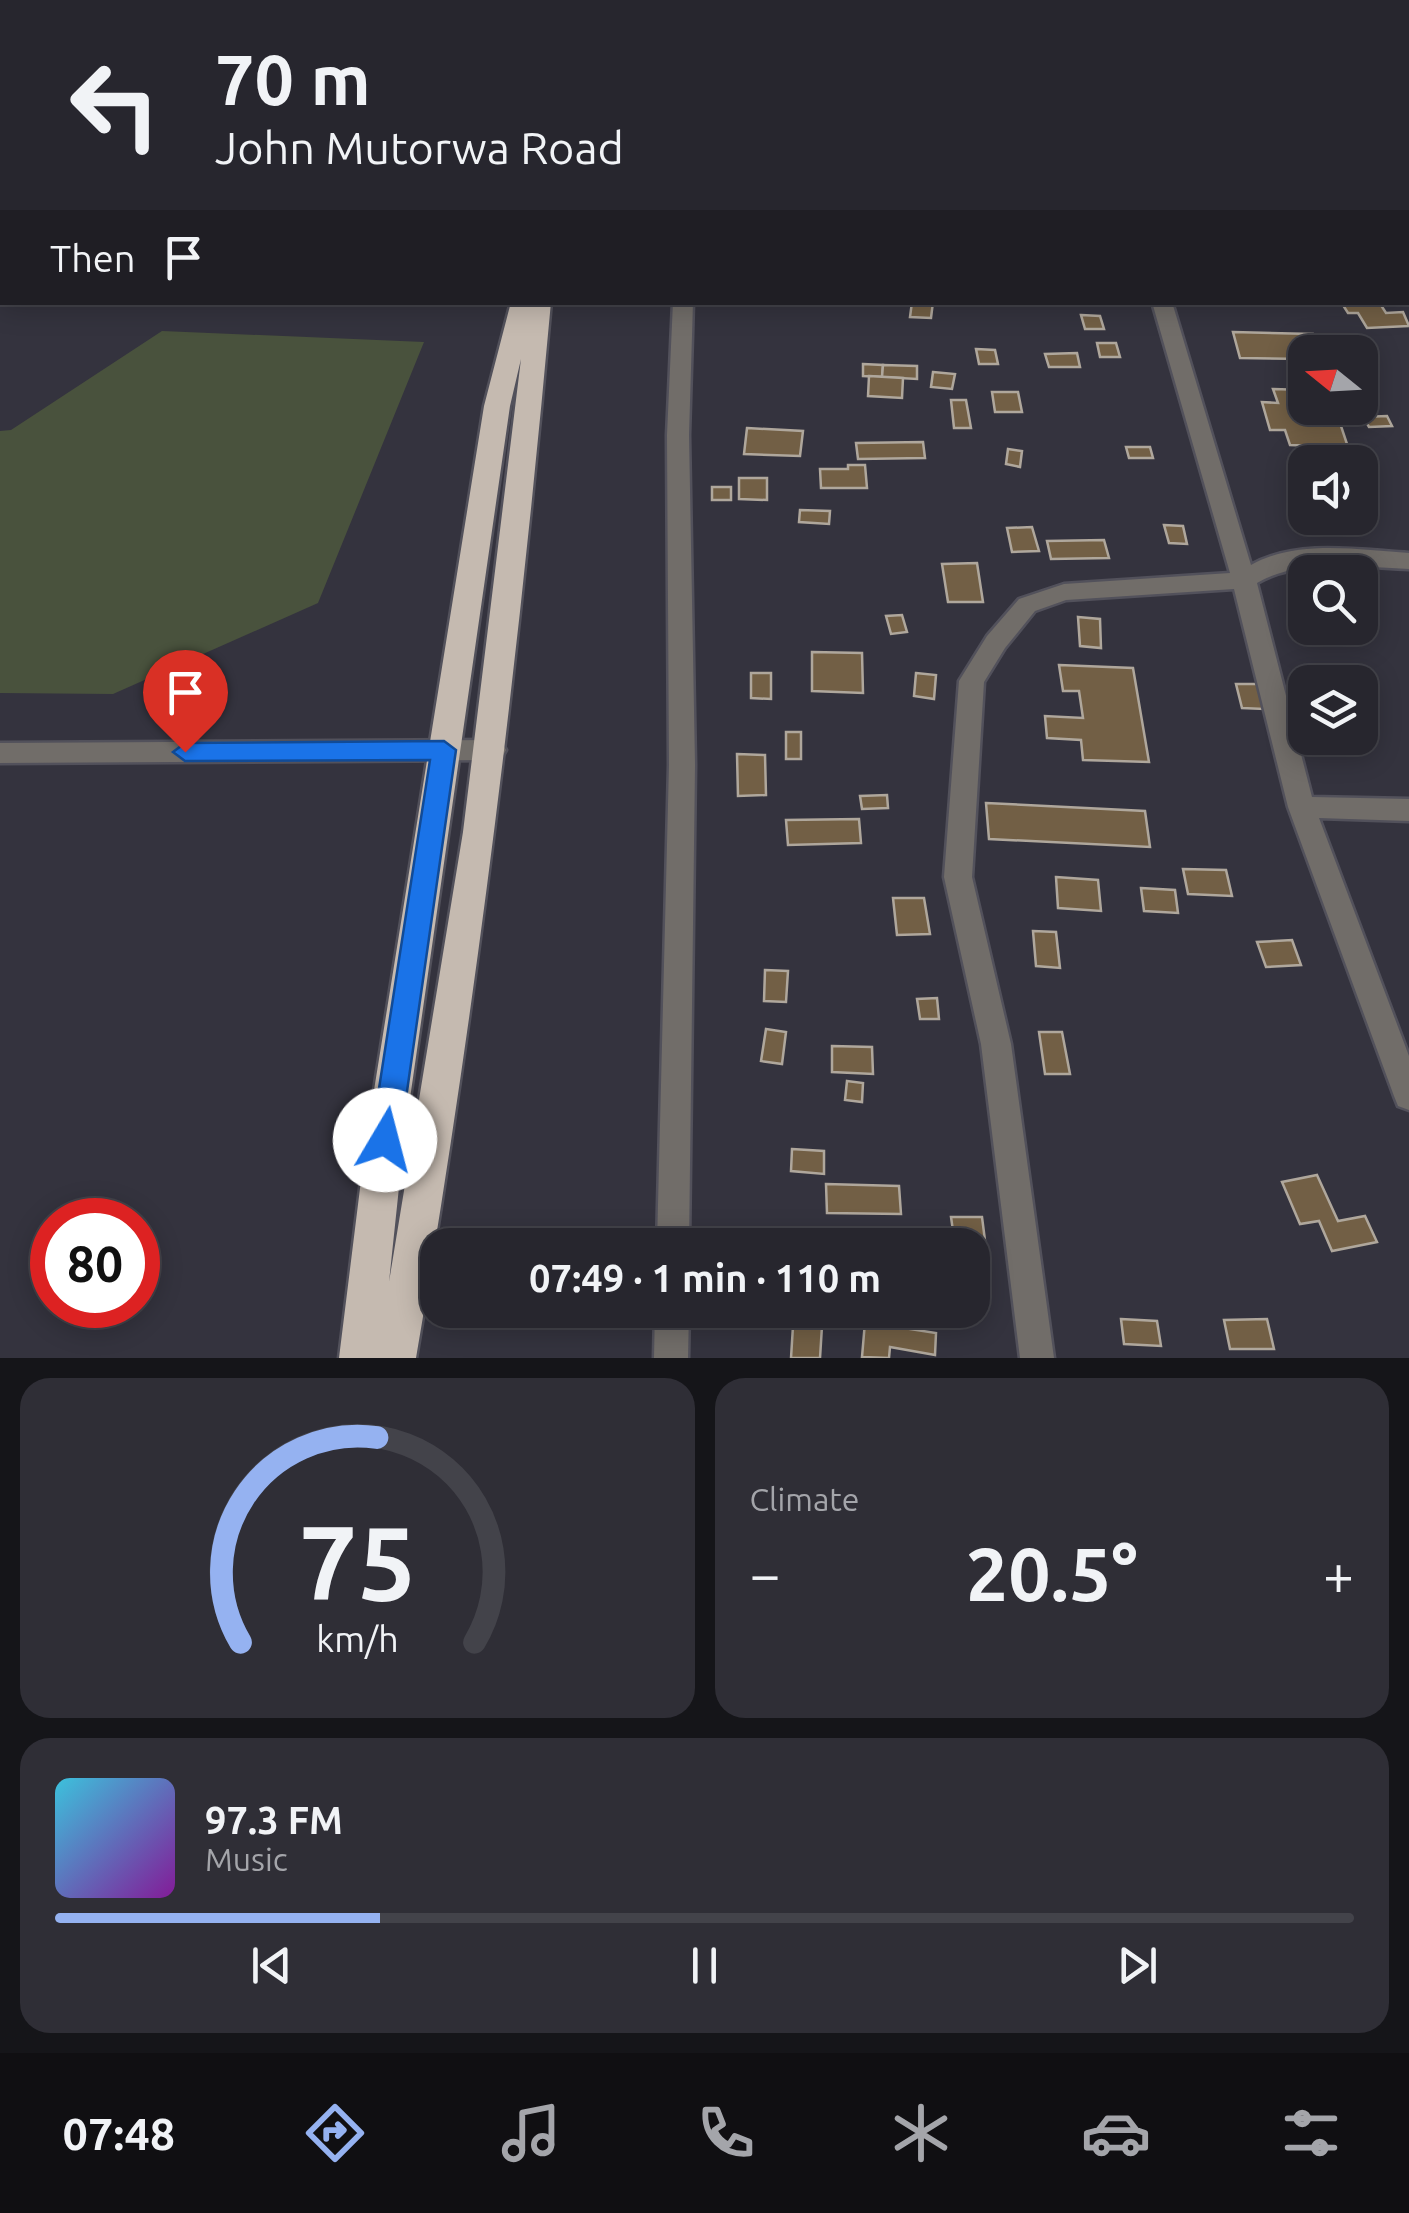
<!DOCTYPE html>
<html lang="en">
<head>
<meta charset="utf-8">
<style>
  body { margin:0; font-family:Ubuntu,sans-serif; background:#2f2e36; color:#f1f3f6; height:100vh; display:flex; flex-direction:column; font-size:38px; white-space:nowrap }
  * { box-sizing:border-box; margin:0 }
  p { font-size:32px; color:#a4a5aa }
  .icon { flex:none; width:55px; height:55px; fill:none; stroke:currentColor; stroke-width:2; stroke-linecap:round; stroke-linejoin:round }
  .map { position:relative; height:1358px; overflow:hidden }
  .drawer { display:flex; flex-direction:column; gap:20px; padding:20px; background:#151519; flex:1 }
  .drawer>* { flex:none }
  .top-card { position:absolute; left:0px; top:0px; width:1410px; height:305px; box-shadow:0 5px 25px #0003,0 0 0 2px #43434a; background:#27262e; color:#f1f3f6; overflow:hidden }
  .needle { width:65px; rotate:288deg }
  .buttons { position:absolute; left:1288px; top:335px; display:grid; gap:20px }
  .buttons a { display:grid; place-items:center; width:90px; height:90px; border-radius:20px; background:#27262e; box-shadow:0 5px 25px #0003,0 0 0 2px #43434a; font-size:50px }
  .speed { position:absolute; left:30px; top:1198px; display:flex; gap:20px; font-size:50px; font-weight:700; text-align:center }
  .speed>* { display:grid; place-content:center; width:130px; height:130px; border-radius:50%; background:#27262e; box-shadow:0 5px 25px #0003,0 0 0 2px #43434a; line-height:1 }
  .speed .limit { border:15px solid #d22; background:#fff; color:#111 }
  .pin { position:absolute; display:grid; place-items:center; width:85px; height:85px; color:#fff; margin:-102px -42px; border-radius:50% 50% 50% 0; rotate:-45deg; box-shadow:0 0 10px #0007 }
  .pin .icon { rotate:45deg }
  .me { position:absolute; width:110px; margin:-55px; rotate:8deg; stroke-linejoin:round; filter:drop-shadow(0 0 8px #0008) }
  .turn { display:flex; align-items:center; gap:35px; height:210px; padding:0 50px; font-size:45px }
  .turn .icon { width:130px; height:130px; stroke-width:2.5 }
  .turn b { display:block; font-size:70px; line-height:85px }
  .then { display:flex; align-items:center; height:95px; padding:0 50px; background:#0003; gap:20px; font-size:38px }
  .big { font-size:75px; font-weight:700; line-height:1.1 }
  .drawer .card { flex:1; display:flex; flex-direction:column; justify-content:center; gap:15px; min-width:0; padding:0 35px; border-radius:30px; background:#2f2e36 }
  .drawer .dial { align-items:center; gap:0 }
  .dial svg { height:260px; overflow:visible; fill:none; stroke:#43434a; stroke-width:7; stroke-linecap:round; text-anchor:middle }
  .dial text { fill:#f1f3f6; stroke:none }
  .song { display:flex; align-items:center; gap:30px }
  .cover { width:120px; height:120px; border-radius:15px; background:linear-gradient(135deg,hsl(190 70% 55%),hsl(290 70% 35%)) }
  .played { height:10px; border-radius:5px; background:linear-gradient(90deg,#95b2f1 25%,#43434a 25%) }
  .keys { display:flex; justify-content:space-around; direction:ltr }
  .heat { display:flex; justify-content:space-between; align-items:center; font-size:55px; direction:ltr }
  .drawer .tiles { flex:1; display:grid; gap:20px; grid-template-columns:1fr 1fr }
  .card:last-child { grid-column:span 2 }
  .trip { position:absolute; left:420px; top:1228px; width:570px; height:100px; border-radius:30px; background:#27262e; box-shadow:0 5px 25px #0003,0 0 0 2px #43434a; font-weight:700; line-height:100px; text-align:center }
  .tab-bar { display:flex; height:160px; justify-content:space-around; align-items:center; background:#100f12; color:#a4a5aa }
  .tab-bar .icon { width:70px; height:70px }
  .tab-bar .active { color:#95b2f1 }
  .tab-bar b { font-size:45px; color:#f1f3f6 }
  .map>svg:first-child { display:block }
</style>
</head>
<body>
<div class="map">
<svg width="1409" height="1358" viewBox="0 0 1409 1358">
  <rect width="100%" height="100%" fill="#34333e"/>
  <path fill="#49523d" d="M162,331l262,11 -106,261 -205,91 -113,-1v-262l11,-1z"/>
  <g fill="#725f45" stroke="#afa79c" stroke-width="2.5">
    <path d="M912,302h21l-2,16 -21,-1z"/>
    <path d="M1341,302h38l7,11 17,-1 6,14 -42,2 -9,-15h-10z"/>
    <path d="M1081,315l19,1 4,13h-19z"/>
    <path d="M1233,332l80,2 6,18h-14v7l-65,-1z"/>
    <path d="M1097,343h19l4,14h-20z"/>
    <path d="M976,349l19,1 3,14h-19z"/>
    <path d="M1077,353l3,14h-31l-4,-13z"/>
    <path d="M863,364l20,1 -1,12 -19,-1z"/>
    <path d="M883,365l34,1v13l-35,-2z"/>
    <path d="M933,372l22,2 -3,15 -21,-2z"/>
    <path d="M869,376l34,2 -1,20 -34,-2z"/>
    <path d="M1273,389l32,1v18h30l13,39 -58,-2 -5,-15h-15l-8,-28 16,1z"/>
    <path d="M992,392h26l4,20h-27z"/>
    <path d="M951,400h15l5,28h-17z"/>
    <path d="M1387,416l5,10 -23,1 -6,-10z"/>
    <path d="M747,428l56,3 -3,25 -56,-2z"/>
    <path d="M923,442l2,16 -67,1 -2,-16z"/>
    <path d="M1126,447h24l3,11h-24z"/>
    <path d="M1008,449l14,2 -2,16 -14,-3z"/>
    <path d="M848,465h17l2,23h-46l-1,-19h28z"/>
    <path d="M739,478h28v22l-28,-1z"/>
    <rect x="712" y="487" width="19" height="13"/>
    <path d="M800,510l30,1 -1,13 -30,-2z"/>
    <path d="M1164,525l19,1 4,18 -18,-1z"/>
    <path d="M1032,527l7,24 -27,1 -5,-24z"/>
    <path d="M1104,540l5,18 -58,1 -4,-18z"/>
    <path d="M977,563l6,39h-35l-6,-38z"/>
    <path d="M1289,576h16v51h-2z"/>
    <path d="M902,615l5,17 -16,2 -5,-18z"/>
    <path d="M1078,617l22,2 1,29 -21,-2z"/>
    <path d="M812,652l50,1 1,40 -51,-2z"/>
    <path d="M1059,665l74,3 16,94 -66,-2 -2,-20 -34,-2 -2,-22 38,2 -4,-27h-16z"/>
    <path d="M751,673h20v26l-20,-1z"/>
    <path d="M916,673l20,2 -2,24 -20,-3z"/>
    <path d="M1236,684h21l7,25 -22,-1z"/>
    <rect x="786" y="732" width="15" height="27"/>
    <path d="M737,754l28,1 1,40 -28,1z"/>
    <path d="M887,795l1,13 -26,1 -2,-13z"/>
    <path d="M986,803l159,8 5,36 -161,-8z"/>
    <path d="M859,819l2,24 -73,2 -2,-25z"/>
    <path d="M1183,869l43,1 6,26 -44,-2z"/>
    <path d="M1056,877l42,3 3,31 -43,-3z"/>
    <path d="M1141,888l34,2 3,23 -34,-2z"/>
    <path d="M893,898h31l6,36 -33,1z"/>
    <path d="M1033,931l23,1 4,36 -24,-2z"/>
    <path d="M1292,940l9,25 -35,2 -9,-25z"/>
    <path d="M765,970l23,1 -2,31 -22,-1z"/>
    <path d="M937,998l2,21h-19l-3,-20z"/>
    <path d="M766,1029l20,3 -4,32 -21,-3z"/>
    <path d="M1039,1032h23l8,42h-25z"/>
    <path d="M832,1046l40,1 1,27 -41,-2z"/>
    <path d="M847,1081l16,2 -1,19 -17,-2z"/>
    <path d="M792,1149l32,2v23l-33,-3z"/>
    <path d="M1317,1175l21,46 27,-5 12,26 -45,9 -13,-30 -19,3 -18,-42z"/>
    <path d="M826,1184l73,2 2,28 -74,-1z"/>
    <path d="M951,1217h31l5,39h-15v-11h-17z"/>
    <path d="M794,1310h29l-3,48h-29z"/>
    <path d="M1121,1319l36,2 4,25 -37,-2z"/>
    <path d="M1267,1319l7,30h-44l-6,-29z"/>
    <path d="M865,1322l71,11 -1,22 -45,-8 -1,11 -27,-1z"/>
  </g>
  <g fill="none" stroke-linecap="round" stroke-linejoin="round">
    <defs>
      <g id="minor">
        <path d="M755,0l1,2 -63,-1 1,-1z"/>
        <path d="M1036,0h16l2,2h-16z"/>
        <rect x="1408" y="20" width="1" height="10"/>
        <path d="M673,302h20l-4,133 6,330 -6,480h-32l12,-480 -2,-330z"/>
        <path d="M1152,302h20l79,263c46,-26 108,-15 158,-12v16c-51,-2 -107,-12 -152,14l55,214 97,2v22l-90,-3 90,238v54l-11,-4 -4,-10 -106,-289 -54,-218 -168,11 -31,11 -30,37 -21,34 -12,195 39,167 43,314h-34l-39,-314 -37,-167 15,-196 28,-45 32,-37 45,-15 166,-11z"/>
        <path d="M493,740l9,3 4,7 -4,7 -9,3 -493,3v-20z"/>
        <path d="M655,1310h34l-1,48h-34z"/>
      </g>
      <g id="highway">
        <rect x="561" y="0" width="18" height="2"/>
        <path d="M511,302h40c-32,354 -75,706 -135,1056h-77l27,-218 118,-734zM521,359l-58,473 -74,450 15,-142 106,-734z"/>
      </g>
    </defs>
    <use href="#minor" stroke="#52515b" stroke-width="5"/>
    <use href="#highway" stroke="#52515b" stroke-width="5"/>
    <use href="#minor" fill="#716d69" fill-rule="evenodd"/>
    <use href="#highway" fill="#c5bab0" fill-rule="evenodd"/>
  </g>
  <path fill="#1a73e8" stroke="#114b97" stroke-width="2.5" d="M444,741l12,9 -56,390 -5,10 -10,4 -10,-4 -4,-10 59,-380 -245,1 -12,-9 12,-9z"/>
</svg>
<div class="buttons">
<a><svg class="needle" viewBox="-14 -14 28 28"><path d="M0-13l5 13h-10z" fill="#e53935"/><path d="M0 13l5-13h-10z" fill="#a4a5aa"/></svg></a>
<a><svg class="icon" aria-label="sound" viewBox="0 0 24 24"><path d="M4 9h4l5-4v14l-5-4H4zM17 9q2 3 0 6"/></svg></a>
<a><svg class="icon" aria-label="search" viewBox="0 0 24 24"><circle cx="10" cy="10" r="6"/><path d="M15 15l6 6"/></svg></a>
<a><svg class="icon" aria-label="layers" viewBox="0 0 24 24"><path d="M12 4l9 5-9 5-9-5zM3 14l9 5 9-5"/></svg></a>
</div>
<div class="speed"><div class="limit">80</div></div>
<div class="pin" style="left:185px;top:752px;background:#d93025"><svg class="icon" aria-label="arrive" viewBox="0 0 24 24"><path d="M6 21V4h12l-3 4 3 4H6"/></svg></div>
<svg class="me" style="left:385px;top:1140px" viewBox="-20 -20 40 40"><circle r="19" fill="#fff"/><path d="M0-13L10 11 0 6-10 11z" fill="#1a73e8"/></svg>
<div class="trip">07:49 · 1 min · 110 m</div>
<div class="top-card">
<div class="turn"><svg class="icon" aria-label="left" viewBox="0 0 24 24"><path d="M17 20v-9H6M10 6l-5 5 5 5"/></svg><div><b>70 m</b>John Mutorwa Road</div></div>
<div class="then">Then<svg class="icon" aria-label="arrive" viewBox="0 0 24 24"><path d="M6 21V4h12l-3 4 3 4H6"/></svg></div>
</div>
</div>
<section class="drawer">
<div class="tiles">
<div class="card dial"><svg viewBox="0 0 100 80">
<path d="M14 69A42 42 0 1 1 86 69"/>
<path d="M14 69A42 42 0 0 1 56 6" stroke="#95b2f1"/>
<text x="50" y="56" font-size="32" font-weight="700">75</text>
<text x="50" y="72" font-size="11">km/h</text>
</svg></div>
<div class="card"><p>Climate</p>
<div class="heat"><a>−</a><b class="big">20.5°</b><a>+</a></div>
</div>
<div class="card">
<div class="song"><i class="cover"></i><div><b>97.3 FM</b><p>Music</p></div></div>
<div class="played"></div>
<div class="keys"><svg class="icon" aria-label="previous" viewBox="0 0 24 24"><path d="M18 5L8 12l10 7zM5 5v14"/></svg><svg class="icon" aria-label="pause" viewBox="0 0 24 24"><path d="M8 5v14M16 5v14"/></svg><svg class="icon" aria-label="next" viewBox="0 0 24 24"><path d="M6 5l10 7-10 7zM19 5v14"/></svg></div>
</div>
</div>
</section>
<nav class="tab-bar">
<b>07:48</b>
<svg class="icon active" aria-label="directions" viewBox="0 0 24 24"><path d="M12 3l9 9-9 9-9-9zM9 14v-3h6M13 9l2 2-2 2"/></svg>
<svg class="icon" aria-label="music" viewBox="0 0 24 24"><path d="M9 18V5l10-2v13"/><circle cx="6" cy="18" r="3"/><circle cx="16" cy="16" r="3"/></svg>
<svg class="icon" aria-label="phone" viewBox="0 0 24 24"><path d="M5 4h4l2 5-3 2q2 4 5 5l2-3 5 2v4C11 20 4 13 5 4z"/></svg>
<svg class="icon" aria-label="climate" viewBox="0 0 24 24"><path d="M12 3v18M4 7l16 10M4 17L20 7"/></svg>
<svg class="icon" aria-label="car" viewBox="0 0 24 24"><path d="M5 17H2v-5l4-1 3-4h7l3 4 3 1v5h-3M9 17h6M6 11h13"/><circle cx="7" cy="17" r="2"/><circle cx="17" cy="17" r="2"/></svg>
<svg class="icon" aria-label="filters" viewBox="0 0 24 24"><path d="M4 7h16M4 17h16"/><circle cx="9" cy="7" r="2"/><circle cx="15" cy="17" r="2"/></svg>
</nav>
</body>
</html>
